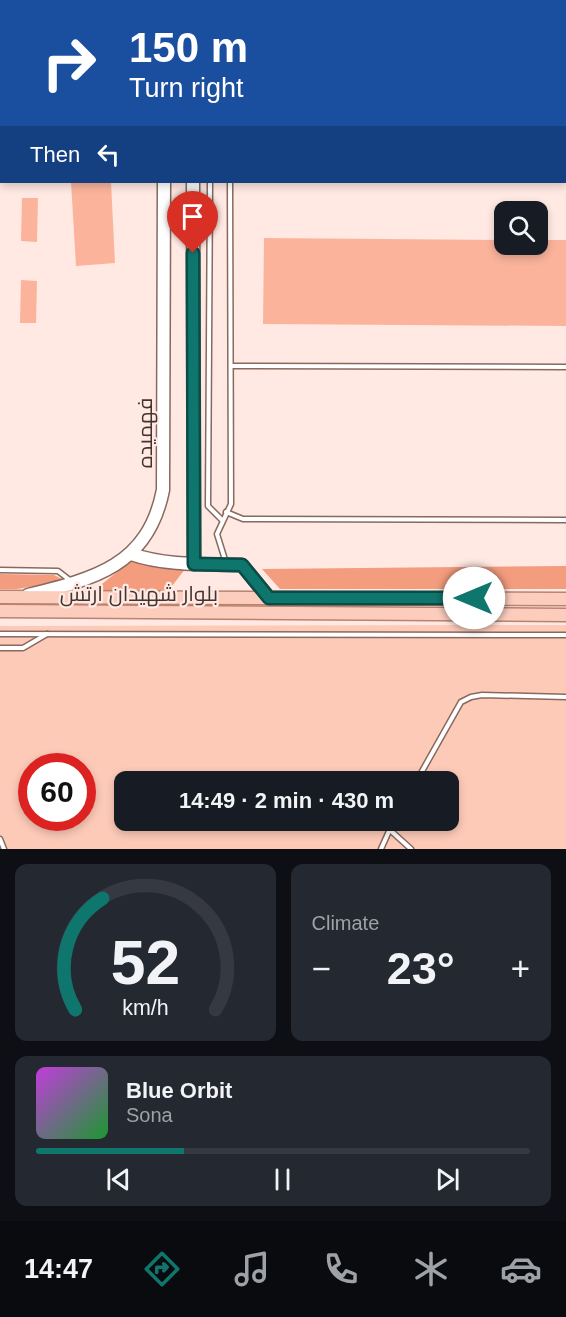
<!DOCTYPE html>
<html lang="en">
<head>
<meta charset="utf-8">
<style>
  body { margin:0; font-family:Helvetica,Cairo,sans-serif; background:#242831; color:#f1f3f6; height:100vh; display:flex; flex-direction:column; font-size:22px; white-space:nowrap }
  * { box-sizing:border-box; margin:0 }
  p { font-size:20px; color:#9ea1a6 }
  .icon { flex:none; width:33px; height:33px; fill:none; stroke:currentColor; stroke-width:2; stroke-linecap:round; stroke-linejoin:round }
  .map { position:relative; height:849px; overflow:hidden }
  .sheet { display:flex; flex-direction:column; gap:15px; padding:15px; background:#0d0f14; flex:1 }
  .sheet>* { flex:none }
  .hud { position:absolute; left:0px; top:0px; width:567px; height:183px; box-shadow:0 3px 9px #0003; background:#1a4fa0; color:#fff; overflow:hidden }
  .buttons { position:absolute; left:494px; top:201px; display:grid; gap:12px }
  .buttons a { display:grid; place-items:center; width:54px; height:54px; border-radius:12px; background:#171b24; box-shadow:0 3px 9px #0003; font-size:30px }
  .speed { position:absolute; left:18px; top:753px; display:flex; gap:12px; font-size:30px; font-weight:700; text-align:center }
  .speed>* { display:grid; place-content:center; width:78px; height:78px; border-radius:50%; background:#171b24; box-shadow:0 3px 9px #0003; line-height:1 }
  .speed .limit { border:9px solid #d22; background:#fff; color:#111 }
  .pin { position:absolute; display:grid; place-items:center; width:51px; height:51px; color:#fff; margin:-62px -26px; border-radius:50% 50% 50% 0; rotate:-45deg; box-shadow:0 0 6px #0007 }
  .pin .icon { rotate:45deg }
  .me { position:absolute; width:66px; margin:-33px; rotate:270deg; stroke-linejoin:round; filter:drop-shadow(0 0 4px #0008) }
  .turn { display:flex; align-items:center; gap:21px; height:126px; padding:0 30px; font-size:27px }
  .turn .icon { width:78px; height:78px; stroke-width:2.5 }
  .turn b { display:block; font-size:42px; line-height:51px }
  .then { display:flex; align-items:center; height:57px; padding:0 30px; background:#0003; gap:12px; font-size:22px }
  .big { font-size:45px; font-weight:800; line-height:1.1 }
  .sheet .widget { flex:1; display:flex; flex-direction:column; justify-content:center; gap:9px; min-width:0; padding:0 21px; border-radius:12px; background:#242831 }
  .sheet .dial { align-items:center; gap:0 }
  .dial svg { height:156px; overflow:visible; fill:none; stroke:#363941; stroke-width:7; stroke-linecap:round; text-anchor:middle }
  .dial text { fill:#f1f3f6; stroke:none }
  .song { display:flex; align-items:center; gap:18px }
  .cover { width:72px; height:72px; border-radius:9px; background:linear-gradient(135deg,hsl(290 70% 55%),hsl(130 70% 35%)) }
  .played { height:6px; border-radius:3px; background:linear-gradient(90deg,#0f766e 30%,#363941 30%) }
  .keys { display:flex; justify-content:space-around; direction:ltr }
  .heat { display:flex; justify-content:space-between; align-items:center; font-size:33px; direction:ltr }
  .sheet .tiles { flex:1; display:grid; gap:15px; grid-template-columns:1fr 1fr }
  .widget:last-child { grid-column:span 2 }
  .trip { position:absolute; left:114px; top:771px; width:345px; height:60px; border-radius:12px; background:#171b24; box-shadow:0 3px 9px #0003; font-weight:800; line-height:60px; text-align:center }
  .dock { display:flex; height:96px; justify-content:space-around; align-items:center; background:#090b0e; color:#9ea1a6 }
  .dock .icon { width:42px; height:42px }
  .dock .on { color:#0f766e }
  .dock b { font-size:27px; color:#f1f3f6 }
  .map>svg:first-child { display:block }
</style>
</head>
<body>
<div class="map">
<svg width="566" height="849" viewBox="0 0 566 849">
  <rect width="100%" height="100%" fill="#ffe9e2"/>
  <path fill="#fdcab8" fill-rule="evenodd" d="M566,625v224h-566v-223zM32,766h50v52h-50zM124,782h324v38h-324z"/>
  <g fill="#f39c7e">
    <path d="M132,560l54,8 -18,23 -62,1 -9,-4z"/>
    <path d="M566,566v23h-286l-18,-20z"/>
    <path d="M0,574l54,1 12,6 -49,8h-17z"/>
  </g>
  <g fill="#fbb49b">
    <path d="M71,182h40l4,81 -39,3z"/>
    <path d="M22,198h16l-1,44 -16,-1z"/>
    <path d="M264,238l240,2v4h33v-4h29v86l-303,-2z"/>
    <path d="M21,280l16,1 -1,42h-16z"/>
  </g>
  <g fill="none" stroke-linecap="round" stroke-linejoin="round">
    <defs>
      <g id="lane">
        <path d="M210,182l-2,324 14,14"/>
        <path d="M231,366l335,1"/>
        <path d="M226,512l17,7 323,1"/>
        <path d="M226,563l-9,-29 14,-30 -1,-322"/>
        <path d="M0,570l58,1 13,10"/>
        <path d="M0,634l566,1"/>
        <path d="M0,648h23l24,-14"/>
        <path d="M416,782l45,-80 10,-5 11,-2 84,2"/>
        <path d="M390,830l21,19"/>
        <path d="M0,839l4,10"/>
        <path d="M381,849l13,-29"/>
      </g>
      <g id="street">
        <path d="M276,0v2"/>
        <path d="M536,2v-2"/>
      </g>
      <g id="secondary">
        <path d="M193,0v2"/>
        <path d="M165,2v-2"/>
        <path d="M193,182l1,382"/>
        <path d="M131,554c35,12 75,10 111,11l27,33"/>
        <path d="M28,595c66,-16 120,-29 135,-105l1,-308"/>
      </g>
      <g id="primary">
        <path d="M0,597l566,2"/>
        <path d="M0,611l566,4"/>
      </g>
    </defs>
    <use href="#lane" stroke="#88695e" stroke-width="7"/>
    <use href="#street" stroke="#88695e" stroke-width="11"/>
    <use href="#secondary" stroke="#88695e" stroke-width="15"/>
    <use href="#primary" stroke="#ba826f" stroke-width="15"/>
    <use href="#lane" stroke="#fff" stroke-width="4"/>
    <use href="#street" stroke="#fff" stroke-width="8"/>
    <use href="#secondary" stroke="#fff" stroke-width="12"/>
    <use href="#primary" stroke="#fccdbd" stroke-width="12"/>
  </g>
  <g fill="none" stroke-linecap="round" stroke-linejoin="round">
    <defs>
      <path id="route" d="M193,253l1,311 48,1 27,33h205"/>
    </defs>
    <use href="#route" stroke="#0a4d48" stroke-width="15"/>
    <use href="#route" stroke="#0f766e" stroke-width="10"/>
  </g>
  <g text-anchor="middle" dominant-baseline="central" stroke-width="4.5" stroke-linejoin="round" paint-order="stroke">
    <g font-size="21" fill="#423530" stroke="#ffe9e2">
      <text transform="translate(144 433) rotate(-90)">فهمیده</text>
      <text x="139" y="593">بلوار شهیدان ارتش</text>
    </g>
  </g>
</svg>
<div class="buttons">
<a><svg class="icon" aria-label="search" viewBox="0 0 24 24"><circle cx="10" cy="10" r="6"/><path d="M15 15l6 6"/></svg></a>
</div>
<div class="speed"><div class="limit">60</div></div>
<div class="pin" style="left:193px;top:253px;background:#d93025"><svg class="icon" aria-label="arrive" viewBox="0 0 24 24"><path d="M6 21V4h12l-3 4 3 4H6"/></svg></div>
<svg class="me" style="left:474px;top:598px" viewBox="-20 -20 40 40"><circle r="19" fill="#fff"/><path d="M0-13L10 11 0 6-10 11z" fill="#0f766e"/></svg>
<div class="trip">14:49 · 2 min · 430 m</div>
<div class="hud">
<div class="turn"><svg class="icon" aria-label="right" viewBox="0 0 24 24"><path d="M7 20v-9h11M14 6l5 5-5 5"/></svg><div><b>150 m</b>Turn right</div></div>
<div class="then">Then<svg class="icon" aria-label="left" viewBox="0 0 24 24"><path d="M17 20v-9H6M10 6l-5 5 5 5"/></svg></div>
</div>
</div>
<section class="sheet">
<div class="tiles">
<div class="widget dial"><svg viewBox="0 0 100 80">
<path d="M14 69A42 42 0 1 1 86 69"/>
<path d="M14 69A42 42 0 0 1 28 12" stroke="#0f766e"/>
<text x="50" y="56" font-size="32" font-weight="700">52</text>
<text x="50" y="72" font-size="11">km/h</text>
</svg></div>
<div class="widget"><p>Climate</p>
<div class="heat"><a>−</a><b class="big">23°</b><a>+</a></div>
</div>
<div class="widget">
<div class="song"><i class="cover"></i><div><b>Blue Orbit</b><p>Sona</p></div></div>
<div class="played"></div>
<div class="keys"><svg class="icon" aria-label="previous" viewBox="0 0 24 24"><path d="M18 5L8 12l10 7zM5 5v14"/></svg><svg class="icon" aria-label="pause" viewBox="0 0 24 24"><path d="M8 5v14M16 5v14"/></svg><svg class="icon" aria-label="next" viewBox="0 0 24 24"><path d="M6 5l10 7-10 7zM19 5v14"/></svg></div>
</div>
</div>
</section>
<nav class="dock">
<b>14:47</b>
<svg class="icon on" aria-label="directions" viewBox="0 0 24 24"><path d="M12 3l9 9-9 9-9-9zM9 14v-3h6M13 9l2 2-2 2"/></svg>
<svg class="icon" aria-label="music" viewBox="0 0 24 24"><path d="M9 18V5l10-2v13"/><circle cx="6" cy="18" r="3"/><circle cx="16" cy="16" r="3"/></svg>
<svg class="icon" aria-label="phone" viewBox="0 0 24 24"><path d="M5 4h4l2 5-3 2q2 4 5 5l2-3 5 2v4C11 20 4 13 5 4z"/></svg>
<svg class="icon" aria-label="climate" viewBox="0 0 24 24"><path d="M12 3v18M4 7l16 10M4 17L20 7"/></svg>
<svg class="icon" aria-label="car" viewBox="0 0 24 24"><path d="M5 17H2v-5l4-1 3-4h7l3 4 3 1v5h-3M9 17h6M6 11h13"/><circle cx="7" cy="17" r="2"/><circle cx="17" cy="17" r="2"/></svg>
</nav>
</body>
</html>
